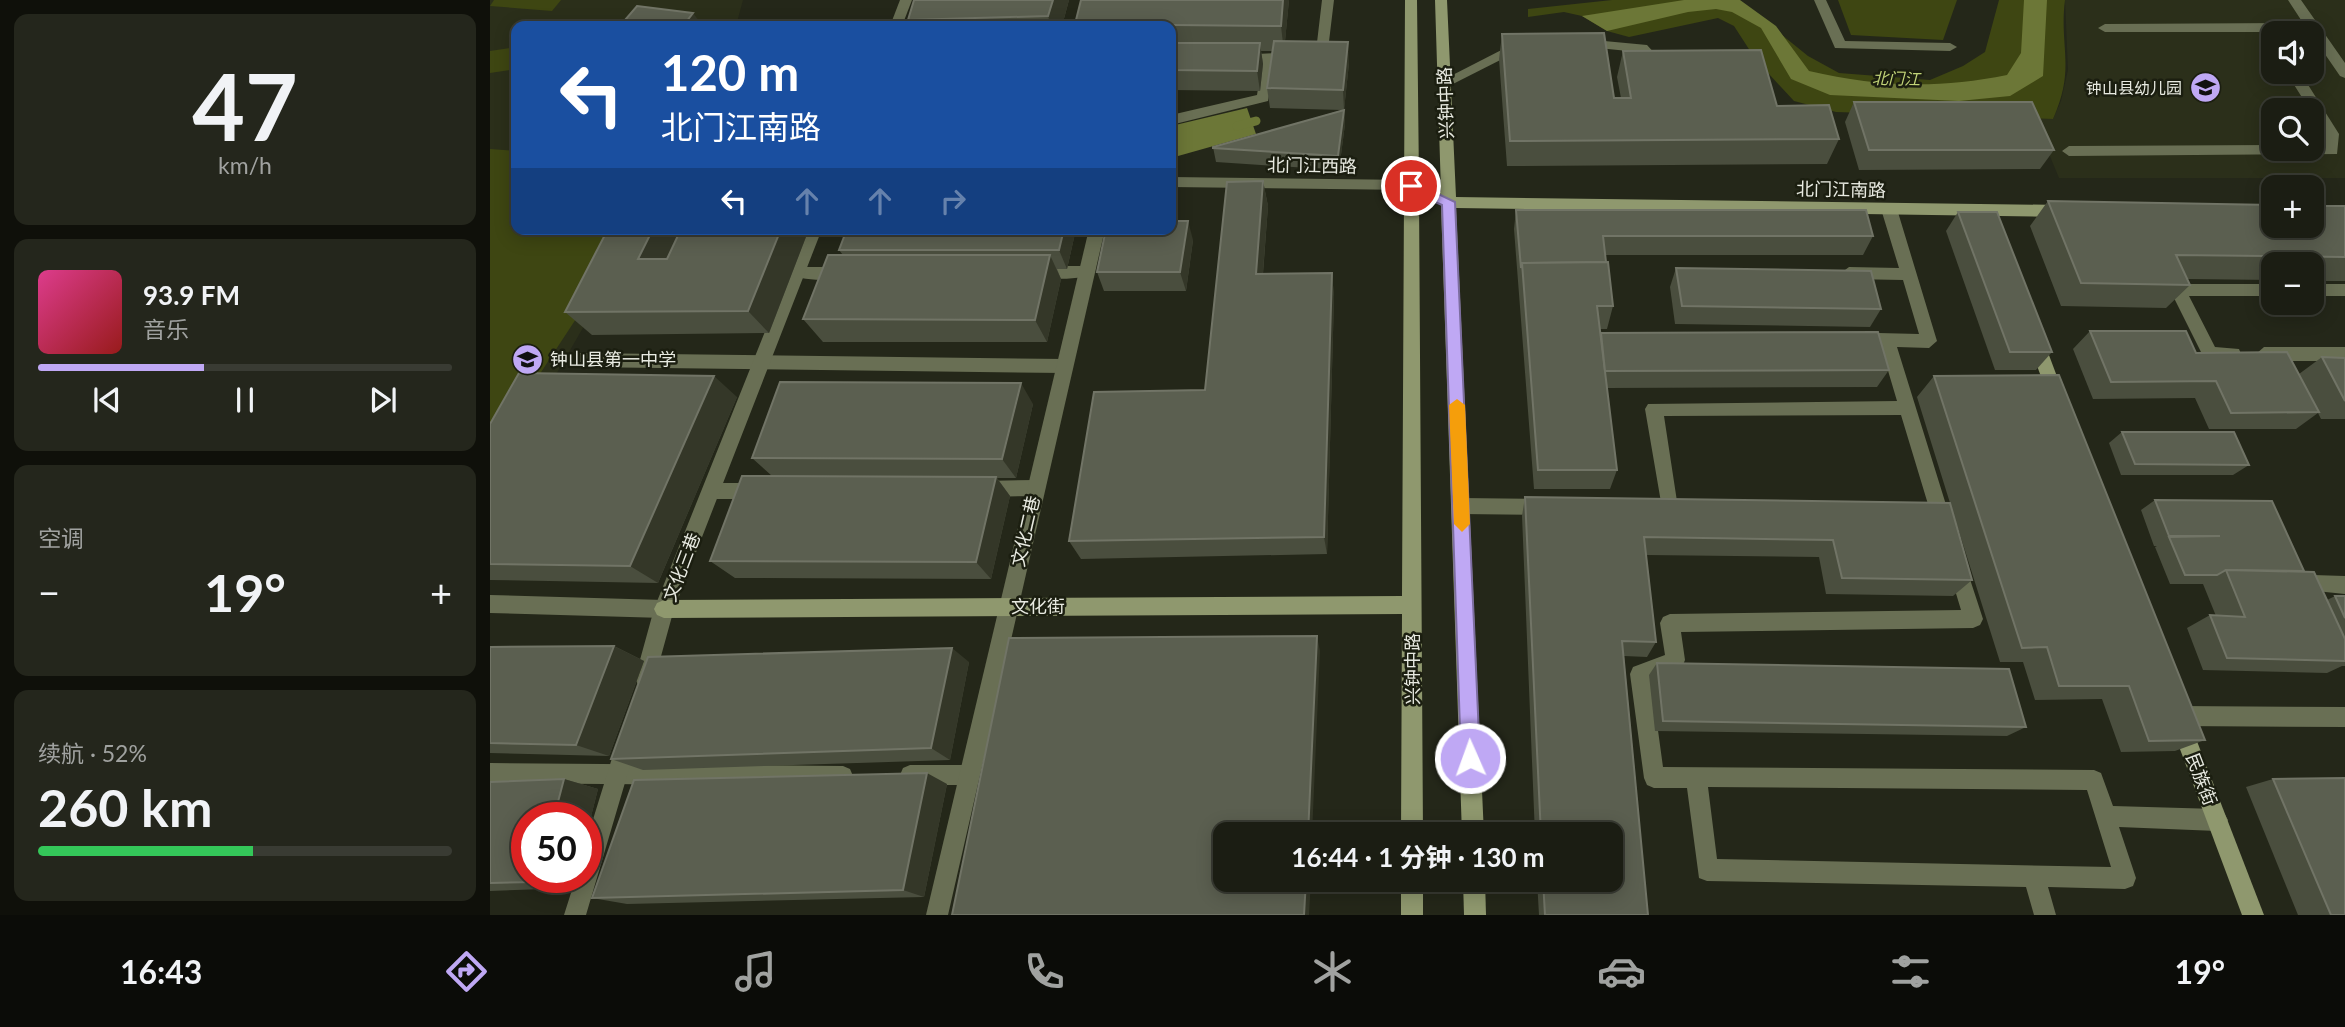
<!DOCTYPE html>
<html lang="zh">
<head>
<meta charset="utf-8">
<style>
  body { margin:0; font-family:Lato,"Noto Sans SC",sans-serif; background:#24261c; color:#f1f3f6; height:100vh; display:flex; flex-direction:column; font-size:26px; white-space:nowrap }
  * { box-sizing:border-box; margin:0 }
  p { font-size:23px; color:#a0a2a0 }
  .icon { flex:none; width:38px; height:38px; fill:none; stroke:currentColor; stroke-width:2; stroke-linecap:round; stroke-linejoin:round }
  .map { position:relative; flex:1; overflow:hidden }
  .panel { display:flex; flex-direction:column; gap:14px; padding:14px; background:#0f100a; width:490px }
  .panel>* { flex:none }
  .hud { position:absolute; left:21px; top:21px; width:665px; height:214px; border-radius:14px; box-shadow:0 4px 18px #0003,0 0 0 2px #393b33; background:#1a4fa0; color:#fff; overflow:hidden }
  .controls { position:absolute; left:1771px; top:21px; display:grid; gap:14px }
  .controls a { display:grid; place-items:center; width:63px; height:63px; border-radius:14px; background:#1b1d13; box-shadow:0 4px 18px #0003,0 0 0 2px #393b33; font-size:35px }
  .speed { position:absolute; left:21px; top:802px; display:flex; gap:14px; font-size:35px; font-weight:700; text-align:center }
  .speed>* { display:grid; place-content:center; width:91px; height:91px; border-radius:50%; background:#1b1d13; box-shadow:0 4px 18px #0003,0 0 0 2px #393b33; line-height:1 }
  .speed .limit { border:10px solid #d22; background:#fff; color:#111 }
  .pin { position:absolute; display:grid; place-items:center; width:60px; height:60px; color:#fff; margin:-30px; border:4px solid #fff; border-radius:50%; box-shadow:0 2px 7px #0007 }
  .me { position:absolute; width:77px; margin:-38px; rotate:358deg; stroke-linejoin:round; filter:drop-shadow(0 0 5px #0008) }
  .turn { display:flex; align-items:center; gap:24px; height:147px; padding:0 35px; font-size:32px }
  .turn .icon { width:91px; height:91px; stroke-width:2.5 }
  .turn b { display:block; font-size:49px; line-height:60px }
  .lanes { display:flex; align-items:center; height:66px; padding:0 35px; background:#0003; justify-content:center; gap:35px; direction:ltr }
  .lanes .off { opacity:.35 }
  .big { font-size:52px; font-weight:700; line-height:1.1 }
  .panel .card { flex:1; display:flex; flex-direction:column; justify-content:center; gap:10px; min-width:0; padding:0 24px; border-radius:14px; background:#24261c }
  .panel .dial { align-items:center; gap:0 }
  .dial b { font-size:91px; line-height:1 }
  .song { display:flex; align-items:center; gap:21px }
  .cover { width:84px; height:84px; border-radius:10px; background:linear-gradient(135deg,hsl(330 70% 55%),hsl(0 70% 35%)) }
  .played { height:7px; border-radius:4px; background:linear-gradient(90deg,#bfa8f4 40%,#393b33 40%) }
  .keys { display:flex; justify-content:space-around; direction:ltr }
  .heat { display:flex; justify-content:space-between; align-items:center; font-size:38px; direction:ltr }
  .charge { height:10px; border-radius:5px; background:linear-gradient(90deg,#34c759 52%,#393b33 0) }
  .trip { position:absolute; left:723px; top:822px; width:410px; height:70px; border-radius:14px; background:#1b1d13; box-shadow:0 4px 18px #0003,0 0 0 2px #393b33; font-weight:700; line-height:70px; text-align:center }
  .dock { display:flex; height:112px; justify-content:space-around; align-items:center; background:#0b0c08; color:#a0a2a0 }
  .dock .icon { width:49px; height:49px }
  .dock .on { color:#bfa8f4 }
  .dock b { font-size:32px; color:#f1f3f6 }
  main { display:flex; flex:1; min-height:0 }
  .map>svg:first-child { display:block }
</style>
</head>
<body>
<main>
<section class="panel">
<div class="card dial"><b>47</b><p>km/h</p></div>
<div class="card">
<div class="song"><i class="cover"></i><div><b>93.9 FM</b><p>音乐</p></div></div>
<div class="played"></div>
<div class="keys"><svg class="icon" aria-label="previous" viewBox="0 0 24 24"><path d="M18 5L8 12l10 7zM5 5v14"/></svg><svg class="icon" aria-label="pause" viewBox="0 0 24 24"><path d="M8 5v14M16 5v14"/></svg><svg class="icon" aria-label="next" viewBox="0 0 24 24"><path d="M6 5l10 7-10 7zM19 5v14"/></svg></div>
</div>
<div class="card"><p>空调</p>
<div class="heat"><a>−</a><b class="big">19°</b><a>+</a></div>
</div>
<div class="card"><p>续航 · 52%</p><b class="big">260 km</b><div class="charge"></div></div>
</section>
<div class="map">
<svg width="1855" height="915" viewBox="0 0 1855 915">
  <rect width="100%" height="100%" fill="#242719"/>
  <g fill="#2b2f1a" fill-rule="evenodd">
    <path d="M0,0h253l-7,26h-220v203h124l-150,260z"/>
    <path d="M1575,0h280v178h-286l-25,-60 19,1 8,-18 7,-31zM1783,33h39v39h-39zM1783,110h39v39h-39z"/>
  </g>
  <g fill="#3e4612">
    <path d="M4,0h67l-9,11 -62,-5z"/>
    <path d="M1122,0h127l69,56 31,17 91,7 33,-14 22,-14 14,-52h66c-6,47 11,68 -12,119l-217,-7 -42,-11 -38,-41 -22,-34 -16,-8 -89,19 -22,-6 -25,-15 -18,-4 -36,5v-8z"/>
    <path d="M1348,0h119l-14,40 -92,-5z"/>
    <path d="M26,47v22l-26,4v-22z"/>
    <path d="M0,149l26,2v78h119l-145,221z"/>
  </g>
  <g fill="#6c7737">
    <path d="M1194,0h56l36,26 33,45c68,16 130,18 198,4l14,-22 3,-53h23l-4,76 -33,20 -51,5 -129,-6 -39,-16 -30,-51 -29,-16 -16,-3 -28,3 -81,19 -25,-15z"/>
    <path d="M757,108l9,26 -85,24v-32z"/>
  </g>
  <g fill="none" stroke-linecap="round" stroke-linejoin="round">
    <path stroke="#6c7737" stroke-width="9" d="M747,126l19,-5"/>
    <g fill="#696f54" fill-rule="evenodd">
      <path d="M832,0h12l-7,58 -52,3 -7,40 -97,24v-10l86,-20 5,-33h-21l-7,-4 2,-3 80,-4z"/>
      <path d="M1324,0h12l19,41 105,2 7,4 -7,4 -115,-3z"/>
      <path d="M1798,0h13l44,63v15l-5,-2 -31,-45 -34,1 -2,11 -5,-1 -6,-10h-157l-7,-4 7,-4 198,-1z"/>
      <path d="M1093,39l64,6 22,24 -7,5 -5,-2 -19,-20 -60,-6 -2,-3z"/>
      <path d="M1029,41l5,1v6l-75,38h-10l-2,-3z"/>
      <path d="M1796,72h14l39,62 -2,20 -268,2 -7,-5 7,-5 204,-1v4h39v-4h13v-11z"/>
      <path d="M1399,203l8,6 40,132 -8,7 -32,-1 55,177 -3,6 -6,2 -6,-2 -3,-6 -33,-109 -237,1 14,92 -3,6 -6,2 -6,-2 -18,-105 3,-5 249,-3 -16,-54 -9,-2 -2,-5 8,-7 41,1 -16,-54 -54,-1 -8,-6 8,-6 50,1 -18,-59z"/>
      <path d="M545,266h52l8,6c-7,9 -61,9 -68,0z"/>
      <path d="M307,267h49l8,6c-7,9 -58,9 -65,0z"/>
      <path d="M1688,284h95v12h-84l26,51 24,2 2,5 -2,5 -35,-1 -34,-68z"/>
      <rect x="1822" y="284" width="33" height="12"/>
      <path d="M1774,347h81v14h-81l-8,-7z"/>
      <path d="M88,353l487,6 8,7 -8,7 -487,-6 -8,-7z"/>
      <path d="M545,480l6,2 3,6 -3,6 -6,2 -51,1 -6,-2 -3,-6 3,-6 6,-2z"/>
      <path d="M221,483h49l6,2 3,6 -3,6 -6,2h-49l-6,-2 -3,-6 3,-6z"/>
      <path d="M971,498l84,1 6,2 3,6 -3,6 -6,2 -84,-1 -6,-2 -3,-6 3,-6z"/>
      <path d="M1467,558l7,3 2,6 17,52 -3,6 -7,3 -292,4 4,28 -3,7 -31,12 12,88 431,3 7,3 12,33 104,3 7,4 4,7 -4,7 -7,4 -98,-4 17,51 -3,8 -8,3 -77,-2 8,28h-22l-8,-28 -319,-6 -8,-3 -12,-90h-33l-7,-3 -3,-7 -14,-104 3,-7 32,-12 -5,-32 3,-6 7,-3 291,-4 -13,-43 2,-6zM1218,787l379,3 24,77 -394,-8z"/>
      <path d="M1823,575l32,1v18l-39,-4 -2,-6 2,-6z"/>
      <path d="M0,595l174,5 7,3 3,6 -3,6 -7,3 -174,-5z"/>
      <path d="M1688,706l167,1v20l-167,-1 -7,-3 -3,-7 3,-7z"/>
      <path d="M0,763l353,3 7,3 3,7 -3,7 -7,3 -353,-3z"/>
      <path d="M420,765h59l7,3 3,7 -3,7 -7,3h-59l-7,-3 -3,-7 3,-7z"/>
    </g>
    <g fill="#696f54" fill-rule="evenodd">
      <path d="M410,0h12l-10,26h-12z"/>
      <path d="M681,177l240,3 7,5 -7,5 -240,-3z"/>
      <path d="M316,229h16l-148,380 -19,69 -3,7 -7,3 -7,-3 -3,-7 19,-69z"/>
      <path d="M599,229h16l-157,686h-22z"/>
      <path d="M137,732l7,3 3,7 -51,173h-22l12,-38h10v-35l31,-100 3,-7z"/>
    </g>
    <g fill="#8f986e" fill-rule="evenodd">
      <path d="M915,0h12l2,182 22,10 -6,-192h12l9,197 606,8 8,6 -8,6 -606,-9 28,627h-22l-21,-630 -22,-10 4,640h-22l1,-221 -738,4 -7,-3 -3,-6 3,-6 7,-3 738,-4z"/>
      <path d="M1545,332l8,7 22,59 -2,5h-12l-2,-5 -22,-59z"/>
      <path d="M1691,715l7,3 76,197h-22l-71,-190 3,-7z"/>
      <rect x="911" y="880" width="22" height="35"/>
      <path d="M973,880h22l1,35h-22z"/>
    </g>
  </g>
  <g fill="#4a4e3e">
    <path d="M424,0h155l-7,26h-151l-3,-6z"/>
    <path d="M799,0l-4,41 64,22 -5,47 1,14 -6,46 -123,-8 -3,-15 129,-37 -72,-2 -3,-20 5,-37h-11l2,13 -3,27 -89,-1v-64h-95l-1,-2z"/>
    <path d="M1012,34l112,64h7l-4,-21 6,-26 154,55 62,33 -12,25 -320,2 -8,-107z"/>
    <path d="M1364,102l200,48 -14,19 -181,1 -14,-48z"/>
    <path d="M773,181l5,25 -5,68 69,-1 2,24 -7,257 -246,5 -12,-18 136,-151z"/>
    <path d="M1558,201l297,5v75h-33v-17h-39v16l-86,-1 3,6 -24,23 -105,-2 -31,-80z"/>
    <path d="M1026,210l357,26 -10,19h-258l8,51 -6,23h-7l1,4 288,37 -12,17 -270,1 10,82 -7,19h-76l-20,-260z"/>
    <path d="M1468,212l94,140 -16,18h-41l-49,-139z"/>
    <path d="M118,229h201l-40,104 -177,2 -27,-23z"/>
    <path d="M586,229l-9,40h-10l4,10 -14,63h-224l-20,-23 40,-64 -4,-5z"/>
    <path d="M703,240l-7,51h-82l-7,-19z"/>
    <path d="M1186,268l205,41 -11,18 -195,-3 -5,-37z"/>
    <path d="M1600,331l209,43 23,-17 23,1v61h-24l-3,-6 -22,16h-87l-14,-31 -102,1 -20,-50z"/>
    <path d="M1444,376l271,364 -30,11 -54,1 -19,-53 -67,1 -12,-38h-23l-44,-140 16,58 -19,16 -127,-2 -7,-37 -173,-2 10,87 -9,15 -23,-1 24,259h-109l-2,-35h73v-45h-75l-13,-319 3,-19 425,6 -33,-106z"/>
    <path d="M247,397l-79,186 -168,-3v-156z"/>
    <path d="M543,404l-17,74h-19l13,18 -19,83 -256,-1 -25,-17 62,-85 -20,-18z"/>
    <path d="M1632,432l127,33 -16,10h-112l-12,-32z"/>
    <path d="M1665,500l149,71 23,29 8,-4h10v70h-3l-15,7 -124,-3 -16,-42 23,-13 6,1 -13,-32h-33l-15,-37 2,-1h-3l-13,-36z"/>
    <path d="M124,646l30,15 -35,95 -119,-3v-106z"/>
    <path d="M479,662l-19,98 -307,10 -32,-11z"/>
    <path d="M1167,663l369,64 -19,9 -352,-5 -6,-56z"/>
    <path d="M74,779l34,10 -12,47v-19l-59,60h49l-3,11 -83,3v-109z"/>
    <path d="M1783,779l72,136h-47l-52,-128z"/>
    <path d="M457,784l-23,113 -297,7 -35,-6z"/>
  </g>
  <g fill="#343728">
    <path d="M563,0h16l-7,26h-11l-3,-10z"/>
    <path d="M793,0h6l-5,52 -3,-26z"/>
    <path d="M203,13l10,13h-20z"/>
    <path d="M858,42l1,21 -5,47 -1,-20z"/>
    <path d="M770,43l3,21 -3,27 -3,-20z"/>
    <path d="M854,110l1,14 -6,46 -1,-14z"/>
    <path d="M773,181l5,25 -7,91 -5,-23z"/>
    <path d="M698,221l5,19 -7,51 -6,-19z"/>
    <path d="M163,229h33l-25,54 -23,-24z"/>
    <path d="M291,229h28l-40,104 -21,-22z"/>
    <path d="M574,229h12l-9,40 -8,-19z"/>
    <path d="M560,255l11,24 -14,63 -12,-22z"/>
    <path d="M842,273l2,24 -7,257 -3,-17z"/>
    <path d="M224,376l23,21 -79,186 -28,-17z"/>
    <path d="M531,383l12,21 -17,74 -14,-19z"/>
    <path d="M506,477l14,19 -19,83 -15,-17z"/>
    <path d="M827,636l3,15 -8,184h-4z"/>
    <path d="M124,646l30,15 -35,95 -33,-11z"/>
    <path d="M462,648l17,14 -19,98 -19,-12z"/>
    <path d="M437,773l20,11 -23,113 -21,-7z"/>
    <path d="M74,779l34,10 -12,47v-19h-32z"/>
    <path d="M48,877h38l-3,11 -37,-6z"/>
    <path d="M816,880h5l-2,35h-5z"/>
  </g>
  <g fill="#5b5f50" stroke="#717466" stroke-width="2">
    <path d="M424,0h139l-5,16 -140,4z"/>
    <path d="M591,0h202l-2,26 -206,-2z"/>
    <path d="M147,6l56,7 -10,13h-48l-10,-6z"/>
    <path d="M1114,33l10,65h17l-8,-47 138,-1 16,56 52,-1 10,34 -329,2 -8,-107z"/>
    <path d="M784,41l74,1 -5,48 -76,-2z"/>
    <path d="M681,43h89l-3,28 -86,-1z"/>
    <path d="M1364,102h178l22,48h-185z"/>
    <path d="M854,110l-6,46 -125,-8v-1z"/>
    <path d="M773,181l-7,93 76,-1 -8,264 -255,4 25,-149 111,-2 22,-208z"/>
    <path d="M1558,201l225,4v21h39v-20h33v51l-169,-2 14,30 -109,-2z"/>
    <path d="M1026,210h350l7,26h-270l3,26 -84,1 -1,5z"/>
    <path d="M1468,212h39l55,140h-42z"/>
    <path d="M681,221h17l-8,51h-83l9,-43h65z"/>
    <path d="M118,229h45l-15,30h29l14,-30h100l-33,82 -183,1z"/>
    <path d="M357,229h217l-5,21h-220z"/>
    <path d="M338,255h222l-15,65 -232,-1z"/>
    <path d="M1118,262l5,44h-16l20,164h-79l-16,-207z"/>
    <path d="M1186,268l195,3 10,38 -199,-3z"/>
    <path d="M1600,331h96l10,22 91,-1 32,60 -88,1 -15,-32 -105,1z"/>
    <path d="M1388,332l11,38 -284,1 -4,-38z"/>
    <path d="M1832,357l23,1v43z"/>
    <path d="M29,373l195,3 -84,190 -140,-2v-140z"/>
    <path d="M1569,375l146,365 -56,1 -20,-55h-70l-12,-39 -25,1 -88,-272z"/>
    <path d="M290,382l241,1 -19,76 -250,-1z"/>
    <path d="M1632,432h112l15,33 -114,-1z"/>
    <path d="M252,476l254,1 -20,85 -266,-1z"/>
    <path d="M1035,497l425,6 22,77 -130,-2 -9,-38 -189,-3 12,105 -34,-1 26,274h-103l-2,-35h67v-45h-69z"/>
    <path d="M1665,500l117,1 32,70 -78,-1 -9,5h-32l-16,-38 51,-1h-51z"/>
    <path d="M1736,570l88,2 31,67v22l-118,-3 -17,-43 35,2z"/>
    <path d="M1845,596h10v22z"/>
    <path d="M827,636l-9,199h-83v45h81l-2,35h-352l57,-277z"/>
    <path d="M124,646l-38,99 -86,-2v-96z"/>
    <path d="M462,648l-21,100 -320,11 37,-102z"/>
    <path d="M1167,663l352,6 17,58 -363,-6z"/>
    <path d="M437,773l-24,117 -311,8 42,-118z"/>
    <path d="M1855,778v137h-14l-58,-136z"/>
    <path d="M74,779l-10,38h-27v60h11l-2,5 -46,1v-101z"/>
  </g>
  <path fill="#bfa8f4" stroke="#7c6d9f" stroke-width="2" d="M921,181l44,21 25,556 -3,7 -7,3 -6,-3 -3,-7 -19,-553 -36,-16 -2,-3z"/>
  <path fill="#f59e0b" d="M967,399l8,6 5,119 -8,8 -8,-8 -5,-119z"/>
  <defs>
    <symbol id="school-disc" viewBox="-11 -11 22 22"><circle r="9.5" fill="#bfa8f4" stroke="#1b1e10"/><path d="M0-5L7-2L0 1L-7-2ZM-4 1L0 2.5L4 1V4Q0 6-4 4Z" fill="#111"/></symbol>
  </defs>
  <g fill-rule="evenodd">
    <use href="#school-disc" x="1698" y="70" width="35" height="35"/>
    <use href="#school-disc" x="20" y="342" width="35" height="35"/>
  </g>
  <g text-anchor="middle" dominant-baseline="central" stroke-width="5" stroke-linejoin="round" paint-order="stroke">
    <g font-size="16" font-style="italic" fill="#c2d478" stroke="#1b1e10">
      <text transform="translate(1406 78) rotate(1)">北门江</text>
    </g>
    <g font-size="16" fill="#e8eae1" stroke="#1b1e10" text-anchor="end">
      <text x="1692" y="87">钟山县幼儿园</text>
    </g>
    <g font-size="18" fill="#e8eae1" stroke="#1b1e10">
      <text transform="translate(955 103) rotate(-92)">兴钟中路</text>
      <text transform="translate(822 165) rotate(1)">北门江西路</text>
      <text transform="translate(1351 189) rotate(1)">北门江南路</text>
      <text transform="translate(535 531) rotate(-77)">文化二巷</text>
      <text transform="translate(191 567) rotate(-69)">文化三巷</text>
      <text x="548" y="606">文化街</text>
      <text transform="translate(922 669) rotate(-90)">兴钟中路</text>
      <text transform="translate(1712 779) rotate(69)">民族街</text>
    </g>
    <g font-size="18" fill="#e8eae1" stroke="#1b1e10" text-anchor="start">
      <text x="60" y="359">钟山县第一中学</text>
    </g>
  </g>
</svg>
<div class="controls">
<a><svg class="icon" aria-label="sound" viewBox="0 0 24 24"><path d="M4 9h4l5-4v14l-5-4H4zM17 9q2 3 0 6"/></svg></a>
<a><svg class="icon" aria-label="search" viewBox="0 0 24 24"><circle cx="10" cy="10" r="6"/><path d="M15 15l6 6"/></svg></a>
<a>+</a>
<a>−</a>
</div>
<div class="speed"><div class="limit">50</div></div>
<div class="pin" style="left:921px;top:186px;background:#d93025"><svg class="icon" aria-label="arrive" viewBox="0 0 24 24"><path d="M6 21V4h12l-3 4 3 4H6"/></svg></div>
<svg class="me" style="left:980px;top:758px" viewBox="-20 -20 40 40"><circle r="17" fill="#bfa8f4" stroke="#fff" stroke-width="3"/><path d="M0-11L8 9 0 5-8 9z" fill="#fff"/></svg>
<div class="trip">16:44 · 1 分钟 · 130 m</div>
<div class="hud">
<div class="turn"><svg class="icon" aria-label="left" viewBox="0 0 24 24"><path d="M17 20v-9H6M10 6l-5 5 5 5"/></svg><div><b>120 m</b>北门江南路</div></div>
<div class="lanes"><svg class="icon" aria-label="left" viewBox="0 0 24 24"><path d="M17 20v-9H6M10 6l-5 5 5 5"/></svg><svg class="icon off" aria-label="ahead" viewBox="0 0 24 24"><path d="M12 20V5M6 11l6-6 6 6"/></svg><svg class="icon off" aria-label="ahead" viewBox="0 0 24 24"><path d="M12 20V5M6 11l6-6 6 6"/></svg><svg class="icon off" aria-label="right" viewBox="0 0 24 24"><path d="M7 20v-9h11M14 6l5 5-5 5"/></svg></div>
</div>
</div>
</main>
<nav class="dock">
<b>16:43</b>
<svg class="icon on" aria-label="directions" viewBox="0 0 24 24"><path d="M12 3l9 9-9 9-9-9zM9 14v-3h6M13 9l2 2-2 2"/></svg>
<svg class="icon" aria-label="music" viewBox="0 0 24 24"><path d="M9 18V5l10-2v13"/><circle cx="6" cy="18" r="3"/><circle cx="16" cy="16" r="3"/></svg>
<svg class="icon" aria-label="phone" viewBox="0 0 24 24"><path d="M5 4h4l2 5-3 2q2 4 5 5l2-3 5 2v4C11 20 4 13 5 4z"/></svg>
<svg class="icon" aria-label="climate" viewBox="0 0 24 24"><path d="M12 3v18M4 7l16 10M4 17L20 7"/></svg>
<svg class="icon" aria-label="car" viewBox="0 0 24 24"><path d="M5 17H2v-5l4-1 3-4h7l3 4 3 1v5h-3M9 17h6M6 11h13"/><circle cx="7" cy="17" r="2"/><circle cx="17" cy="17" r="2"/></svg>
<svg class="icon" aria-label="filters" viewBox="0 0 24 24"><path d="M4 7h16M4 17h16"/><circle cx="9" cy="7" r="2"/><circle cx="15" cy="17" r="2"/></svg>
<b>19°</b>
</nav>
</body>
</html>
